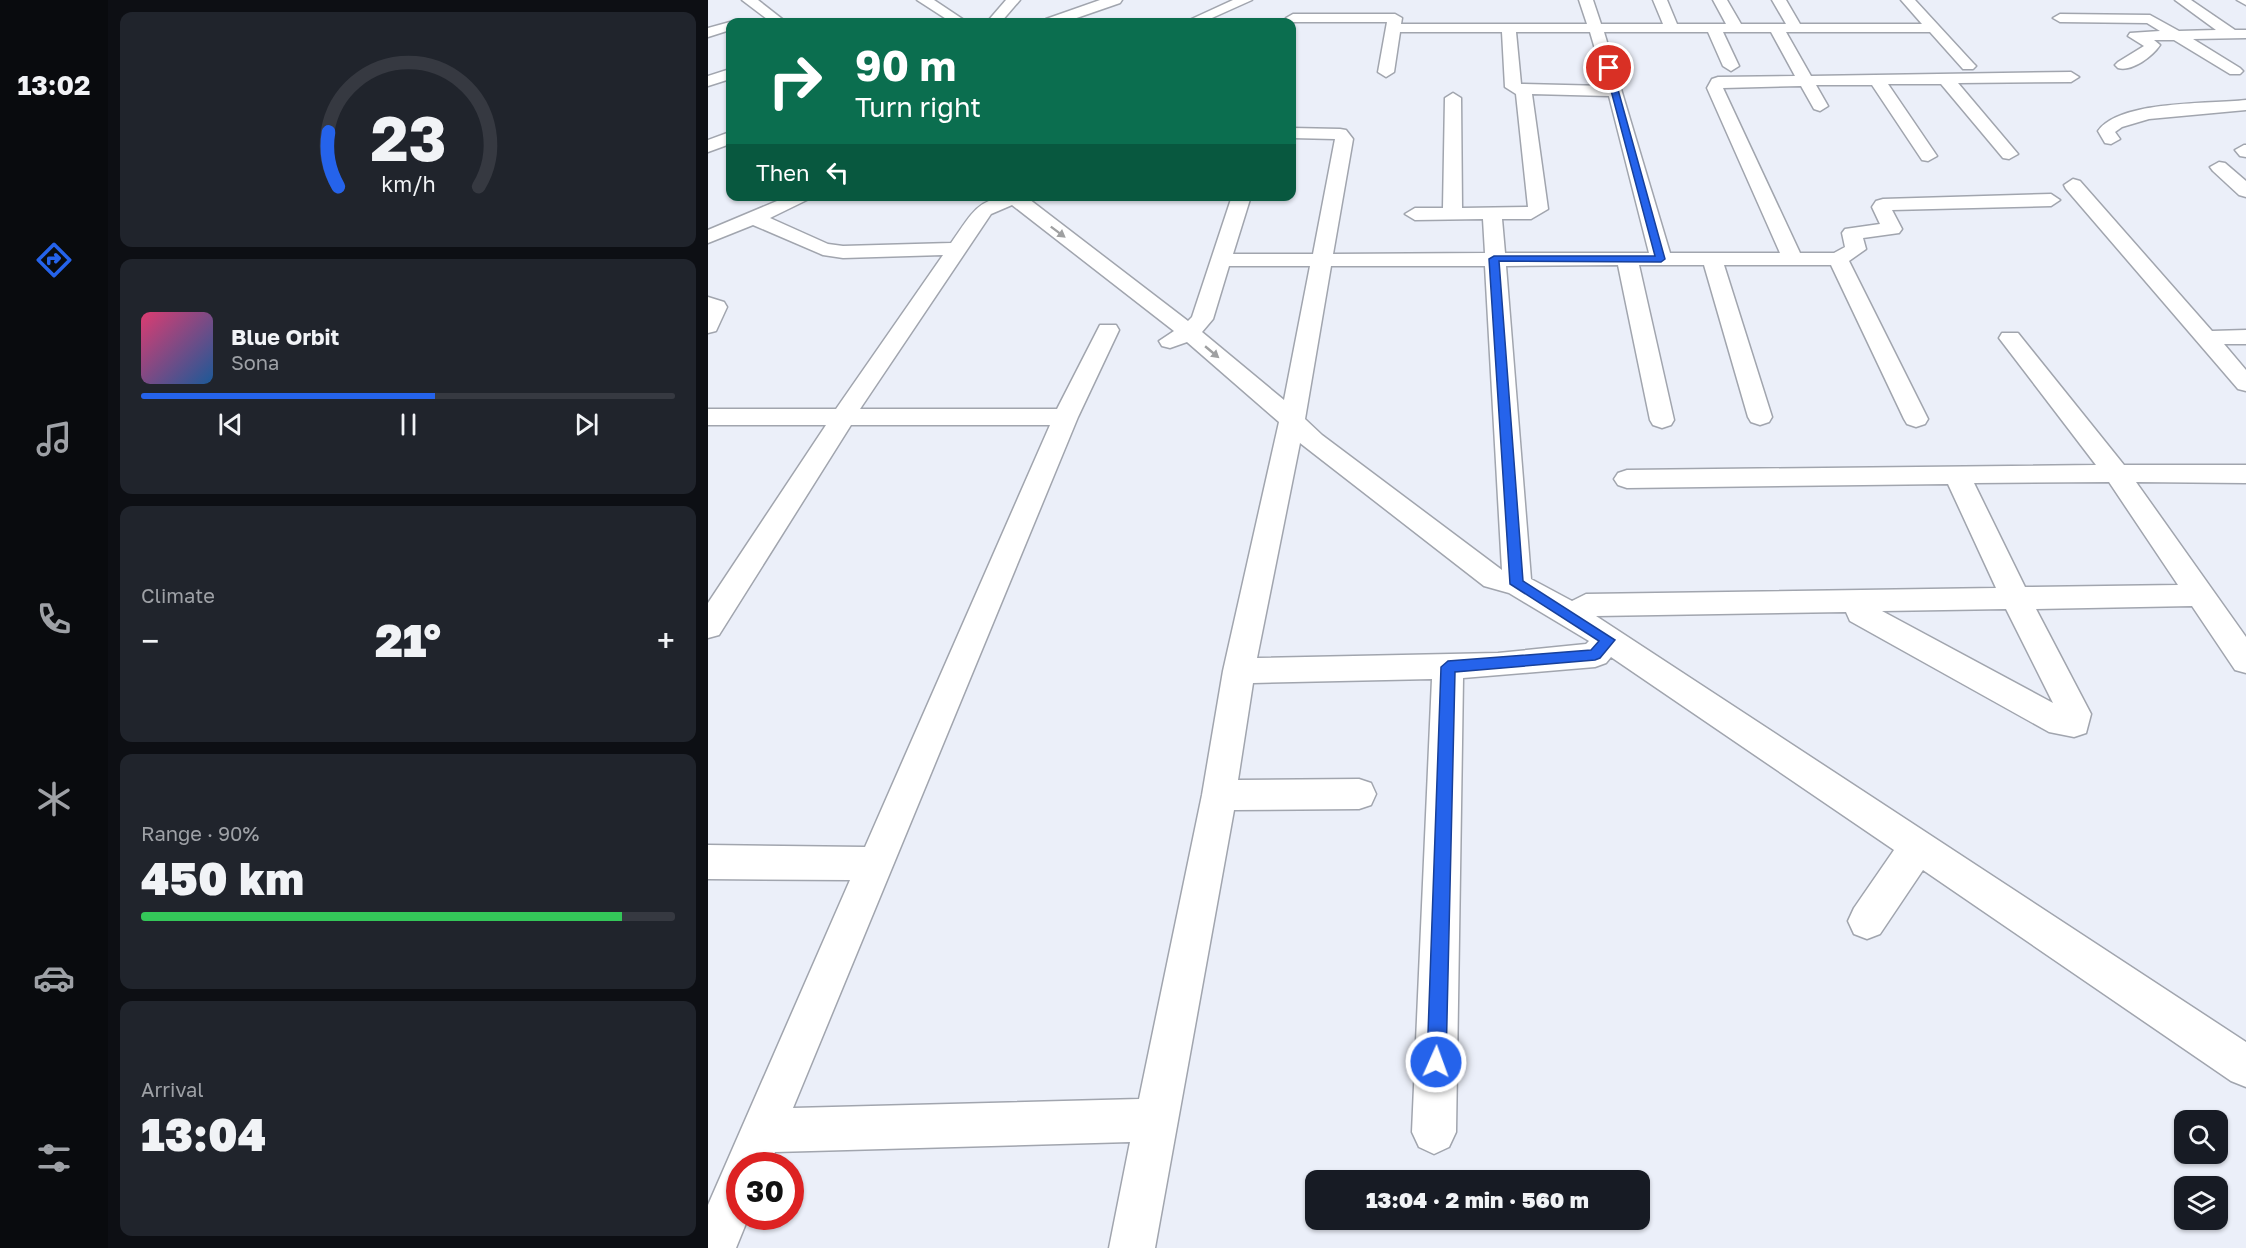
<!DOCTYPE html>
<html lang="en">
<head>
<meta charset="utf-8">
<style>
  body { margin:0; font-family:"Golos Text",sans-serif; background:#20242c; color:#f1f3f6; height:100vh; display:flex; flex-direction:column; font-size:22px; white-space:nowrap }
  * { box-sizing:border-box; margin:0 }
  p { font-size:20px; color:#9ea1a6 }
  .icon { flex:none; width:33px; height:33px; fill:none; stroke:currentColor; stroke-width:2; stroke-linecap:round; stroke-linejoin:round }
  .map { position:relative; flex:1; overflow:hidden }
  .panel { display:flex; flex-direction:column; gap:12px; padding:12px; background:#0d0f14; width:600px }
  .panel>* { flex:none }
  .banner { position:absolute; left:18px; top:18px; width:570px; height:183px; border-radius:12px; box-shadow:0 2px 4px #0004; background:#0b6e4f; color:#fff; overflow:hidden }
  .fabs { position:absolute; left:1466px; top:1110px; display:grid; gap:12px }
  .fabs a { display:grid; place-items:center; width:54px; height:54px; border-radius:12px; background:#171b24; box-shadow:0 2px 4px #0004; font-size:30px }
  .speed { position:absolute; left:18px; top:1152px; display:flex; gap:12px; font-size:30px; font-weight:700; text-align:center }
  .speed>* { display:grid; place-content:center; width:78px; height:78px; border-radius:50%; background:#171b24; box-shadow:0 2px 4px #0004; line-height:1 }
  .speed .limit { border:9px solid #d22; background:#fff; color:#111 }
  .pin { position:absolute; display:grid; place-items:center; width:51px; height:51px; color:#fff; margin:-26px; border:3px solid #fff; border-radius:50%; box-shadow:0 2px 6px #0007 }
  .me { position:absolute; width:66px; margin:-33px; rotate:2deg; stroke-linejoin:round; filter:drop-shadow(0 0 4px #0008) }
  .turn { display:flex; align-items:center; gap:21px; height:126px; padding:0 30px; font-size:27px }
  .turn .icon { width:78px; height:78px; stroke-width:2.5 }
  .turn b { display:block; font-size:42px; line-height:51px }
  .then { display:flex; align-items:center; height:57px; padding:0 30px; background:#0003; gap:12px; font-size:22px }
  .big { font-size:45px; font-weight:800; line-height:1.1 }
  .panel .card { flex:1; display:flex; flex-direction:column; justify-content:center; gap:9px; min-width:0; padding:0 21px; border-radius:12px; background:#20242c }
  .panel .dial { align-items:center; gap:0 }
  .dial svg { height:156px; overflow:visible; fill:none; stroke:#363941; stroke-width:7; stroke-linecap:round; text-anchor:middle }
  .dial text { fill:#f1f3f6; stroke:none }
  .song { display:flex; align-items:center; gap:18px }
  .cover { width:72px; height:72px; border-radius:9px; background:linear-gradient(135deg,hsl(340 70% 55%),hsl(210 70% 35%)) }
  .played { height:6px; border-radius:3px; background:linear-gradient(90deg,#2563eb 55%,#363941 55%) }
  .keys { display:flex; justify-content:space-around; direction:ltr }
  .heat { display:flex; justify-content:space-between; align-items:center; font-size:33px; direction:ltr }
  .charge { height:9px; border-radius:4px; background:linear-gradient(90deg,#34c759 90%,#363941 0) }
  .trip { position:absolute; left:597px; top:1170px; width:345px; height:60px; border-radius:12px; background:#171b24; box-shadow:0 2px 4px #0004; font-weight:800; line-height:60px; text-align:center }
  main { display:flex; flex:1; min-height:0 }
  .tab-bar { display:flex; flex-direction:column; width:108px; justify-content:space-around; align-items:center; background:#090b0e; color:#9ea1a6 }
  .tab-bar .icon { width:42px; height:42px }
  .tab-bar .active { color:#2563eb }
  .tab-bar b { font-size:27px; color:#f1f3f6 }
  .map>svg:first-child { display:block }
</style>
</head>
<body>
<main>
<nav class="tab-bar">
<b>13:02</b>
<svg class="icon active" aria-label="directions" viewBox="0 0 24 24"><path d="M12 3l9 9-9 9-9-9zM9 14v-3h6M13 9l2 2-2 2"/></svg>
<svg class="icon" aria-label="music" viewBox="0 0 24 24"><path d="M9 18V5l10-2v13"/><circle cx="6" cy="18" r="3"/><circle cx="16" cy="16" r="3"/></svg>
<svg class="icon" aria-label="phone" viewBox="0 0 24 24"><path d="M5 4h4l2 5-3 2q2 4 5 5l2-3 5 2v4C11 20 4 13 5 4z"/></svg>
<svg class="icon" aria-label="climate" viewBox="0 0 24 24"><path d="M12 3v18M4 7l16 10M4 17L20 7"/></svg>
<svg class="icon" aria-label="car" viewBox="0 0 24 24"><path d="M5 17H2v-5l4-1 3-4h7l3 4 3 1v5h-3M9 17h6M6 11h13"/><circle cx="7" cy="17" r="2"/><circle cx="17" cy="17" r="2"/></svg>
<svg class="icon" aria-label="filters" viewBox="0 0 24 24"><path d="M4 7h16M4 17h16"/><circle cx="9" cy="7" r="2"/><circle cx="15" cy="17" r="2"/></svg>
</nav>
<section class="panel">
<div class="card dial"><svg viewBox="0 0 100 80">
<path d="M14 69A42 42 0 1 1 86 69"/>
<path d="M14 69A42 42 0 0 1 9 41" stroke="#2563eb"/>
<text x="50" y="56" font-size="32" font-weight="700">23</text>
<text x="50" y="72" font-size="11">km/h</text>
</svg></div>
<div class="card">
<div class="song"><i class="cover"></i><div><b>Blue Orbit</b><p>Sona</p></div></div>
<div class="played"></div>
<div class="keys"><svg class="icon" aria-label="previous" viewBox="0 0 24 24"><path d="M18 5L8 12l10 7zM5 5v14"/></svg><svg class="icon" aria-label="pause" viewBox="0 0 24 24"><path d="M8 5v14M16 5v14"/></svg><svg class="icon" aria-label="next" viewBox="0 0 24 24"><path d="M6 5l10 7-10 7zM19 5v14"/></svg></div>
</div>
<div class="card"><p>Climate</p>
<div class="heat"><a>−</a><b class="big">21°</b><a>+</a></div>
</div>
<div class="card"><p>Range · 90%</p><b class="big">450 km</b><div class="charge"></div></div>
<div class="card"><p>Arrival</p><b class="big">13:04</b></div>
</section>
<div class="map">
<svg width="1538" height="1248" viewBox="0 0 1538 1248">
  <rect width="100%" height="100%" fill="#ebeff9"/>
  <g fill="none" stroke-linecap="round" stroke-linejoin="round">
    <defs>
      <g id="minor">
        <path d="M34,0h16l28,22h-15z"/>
        <path d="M209,0h17l33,22h-16z"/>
        <path d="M298,0h14l-19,22h-14z"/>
        <path d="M525,0h19l-49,22h-18z"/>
        <path d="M871,0h14l8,24h62l-10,-24h14l10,24h49l-13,-24h14l14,24h45l-14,-24h14l14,24h122l-21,-24h14l58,63 3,3 -3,3h-10l-33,-37h-144l25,44 260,-4 8,5 -8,5 -113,1 60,71 -9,5 -6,-1 -62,-74h-53l49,72 -9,5 -6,-1 -50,-75h-56l12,21 -8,5 -6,-2 -13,-23 -78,2 77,165h34l11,-6 -3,-14 3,-4 35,-5 -8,-17 4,-6 7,-2 168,-5 9,6 -9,6 -159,4 10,19 -3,4 -36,5 3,11 -17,12 79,158 -3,5 -9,3 -9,-3 -3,-5 -73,-154h-107l48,152 -3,5 -9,3 -9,-3 -3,-5 -44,-152h-65l35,155 -3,5 -9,3 -9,-3 -3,-5 -32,-155 -112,1 25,313 41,22 14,-7 410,-6 -48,-104 -321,4 -9,-3 -4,-6 4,-6 9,-3 469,-5 -97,-127 3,-5h16l106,132h122v18l-110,-1 110,155v36l-11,-3 -43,-64 -156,3 55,105 -5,19 -12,4 -25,-5 -199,-111 -4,-9 -250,4 650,426v45l-15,-6 -308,-211 -43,64 -13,5 -13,-5 -6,-13 6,-13 40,-58 -283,-193 -5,6 -11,4 -132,11 -7,454 -7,15 -15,7 -15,-7 -7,-15 20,-453 -179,4 -15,97 121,-1 12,4 5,11 -5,11 -12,4 -125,1 -79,438h-46l21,-106 -355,10 -6,14h-29v50h9l-13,32h-28v-43l142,-325 -142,-1v-34l157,2 185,-422h-199l-132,210 -11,3v-35l118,-178h-118v-16h128l107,-154 -100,3 -20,-3 -70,-30 -45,18v-13l81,-34h26l-45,22 58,26 15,2 108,-3c25,-35 27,-47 74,-47l163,125 4,-4 40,-121h19l-18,58h80l22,-115 -43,-1v-10l48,1 6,1 7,9 -20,115 152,-1 -2,-34 -68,1 -10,-6 10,-6h28l2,-110 8,-5 8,5 1,110 66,-1 -12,-113 -11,-7 -3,-55h-102l-6,40 -8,5 -8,-5 9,-50h-94l-7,-4 7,-4h102l7,4 -1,6h186zM808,32h74l16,54 -85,-2zM896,32h104l15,34 8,5 8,-5 -16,-34h48l24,44 -77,1 -6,2 -5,9 73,165h-110zM824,94l77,2 40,157h-144l-3,-34h29l17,-10zM304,205l162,126 -15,10 3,5 8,2 17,-6 92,80 -56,249 -21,124 -63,304 -346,9 285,-691 41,-87 -3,-5h-16l-43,84h-197l131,-195zM521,266h81l-26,134 -82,-68 11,-13zM623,266h154l17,304 -180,-135 -17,-16zM592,443l184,143 25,7 80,48 -3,3 -88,9 -241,5zM1401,482l69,103 -153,2 -51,-104zM1298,609l47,94 -171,-92z"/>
        <path d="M1467,0h16l44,30h11v8l-53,1 47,29 3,3 -3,3h-10l-56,-34h-20l6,5c-7,11 -28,27 -42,23l-3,-3 3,-3 26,-16 -16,-10 2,-3 30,-2 -13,-8 -87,-1 -7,-4 7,-4 90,1 29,16 37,-1z"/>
        <path d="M1529,0h9v5z"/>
        <path d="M22,22h3h-3v8l-22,7v-9z"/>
        <path d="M22,69v10l-22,7v-10z"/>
        <path d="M1538,100v10l-97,9 -27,8 -7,5 5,7 -9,5 -6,-1 -7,-12c22,-31 112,-27 148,-31z"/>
        <path d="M1536,145h2v12l-6,-1 -5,-6z"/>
        <path d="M1511,162l6,1 21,18v16l-7,-2 -26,-24 -3,-4z"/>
        <path d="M1365,179l7,2 132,150 34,-1v14h-22l22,26v21l-8,-2 -172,-200 -2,-4z"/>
        <path d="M0,297l16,5 3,5 -11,24 -8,2z"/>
      </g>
      <g id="tertiary">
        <path d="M392,0h22l-2,3 -55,19h-22l3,-3z"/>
        <path d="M22,132v12l-22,8v-12z"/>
      </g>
    </defs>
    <use href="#minor" stroke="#a1a5ae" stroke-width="3"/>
    <use href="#tertiary" stroke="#a1a5ae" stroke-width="3"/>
    <use href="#minor" fill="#fff" fill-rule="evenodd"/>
    <use href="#tertiary" fill="#fff" fill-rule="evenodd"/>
  </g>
  <defs><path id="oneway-solid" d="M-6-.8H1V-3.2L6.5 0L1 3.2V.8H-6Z" transform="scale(1.5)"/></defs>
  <g fill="#9fa0a1">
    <use href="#oneway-solid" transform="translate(350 232) rotate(37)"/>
    <use href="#oneway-solid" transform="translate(504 352) rotate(40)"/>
  </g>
  <path fill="#2563eb" stroke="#184099" stroke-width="1.5" d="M901,65l3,3 53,191 -4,3 -162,-1 24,320 92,59 -15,18 -5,2 -140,12 -9,390 -3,7 -7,3 -6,-3 -3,-7 14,-395 7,-6 143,-11 8,-9 -89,-57 -21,-325 5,-3h161l-50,-188z"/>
</svg>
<div class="fabs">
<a><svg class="icon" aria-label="search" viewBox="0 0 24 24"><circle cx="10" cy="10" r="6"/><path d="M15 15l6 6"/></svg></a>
<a><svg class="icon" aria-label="layers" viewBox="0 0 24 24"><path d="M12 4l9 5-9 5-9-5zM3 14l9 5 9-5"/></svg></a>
</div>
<div class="speed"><div class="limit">30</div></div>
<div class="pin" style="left:901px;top:68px;background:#d93025"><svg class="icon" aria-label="arrive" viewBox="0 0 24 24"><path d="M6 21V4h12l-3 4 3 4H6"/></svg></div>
<svg class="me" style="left:728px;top:1062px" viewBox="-20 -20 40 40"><circle r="17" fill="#2563eb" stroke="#fff" stroke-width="3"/><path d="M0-11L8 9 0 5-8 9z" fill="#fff"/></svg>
<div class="trip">13:04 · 2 min · 560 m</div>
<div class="banner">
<div class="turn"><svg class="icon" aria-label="right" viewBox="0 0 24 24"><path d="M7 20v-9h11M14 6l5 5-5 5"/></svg><div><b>90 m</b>Turn right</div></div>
<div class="then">Then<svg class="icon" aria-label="left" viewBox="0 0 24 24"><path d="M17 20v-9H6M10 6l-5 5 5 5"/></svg></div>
</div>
</div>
</main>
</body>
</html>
